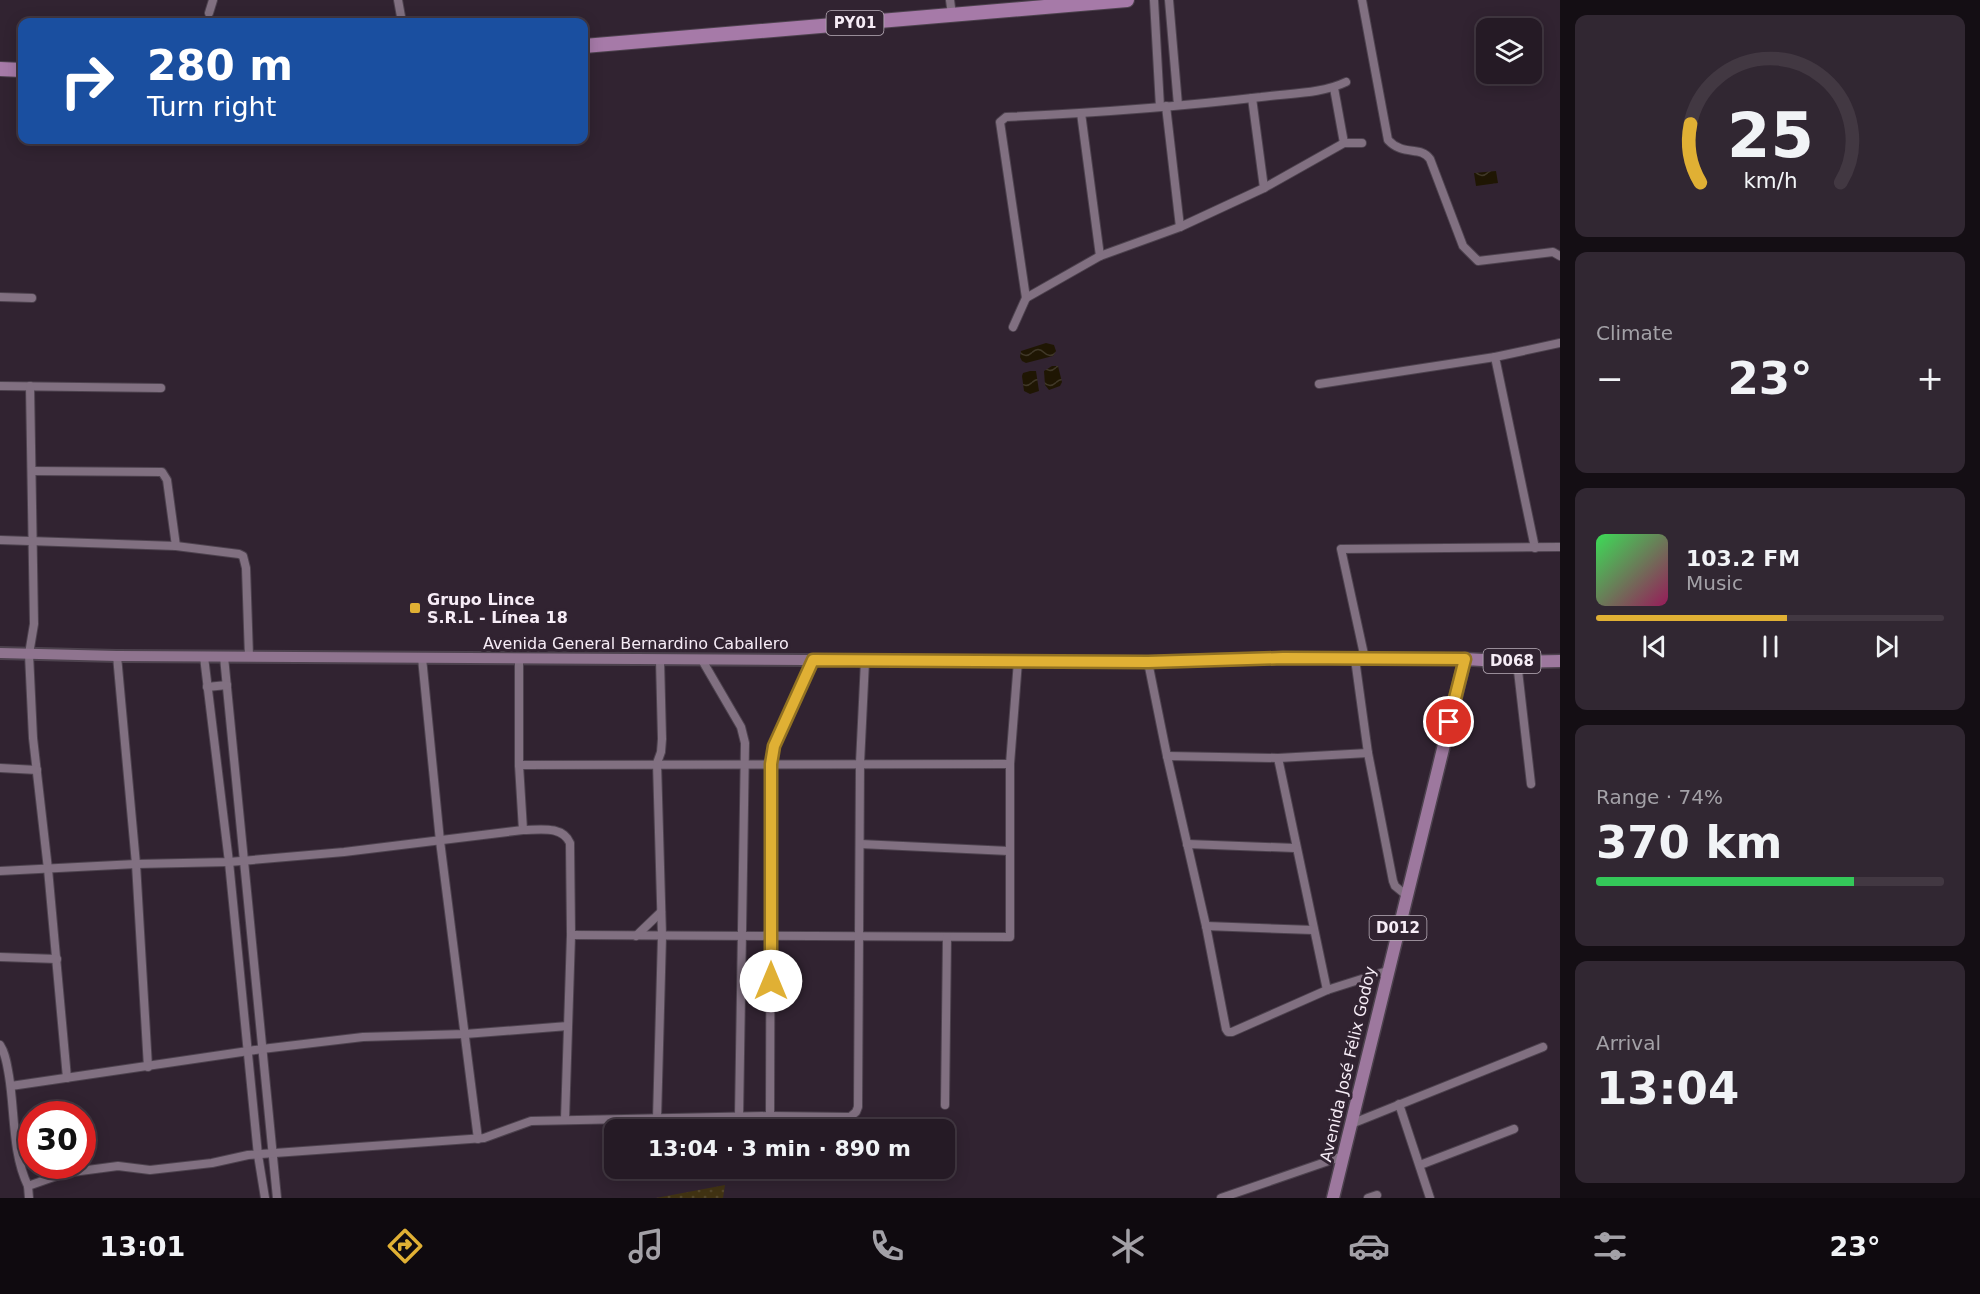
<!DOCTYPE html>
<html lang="en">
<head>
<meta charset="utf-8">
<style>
  body { margin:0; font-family:"DejaVu Sans",sans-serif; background:#312732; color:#f1f3f6; height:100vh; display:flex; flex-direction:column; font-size:22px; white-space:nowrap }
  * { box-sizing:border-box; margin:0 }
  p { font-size:20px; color:#a3a1a7 }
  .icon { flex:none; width:33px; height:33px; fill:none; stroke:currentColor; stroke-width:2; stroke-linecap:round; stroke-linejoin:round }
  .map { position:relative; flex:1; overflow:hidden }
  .drawer { display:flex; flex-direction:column; gap:15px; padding:15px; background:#140e14; width:420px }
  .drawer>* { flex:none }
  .hud { position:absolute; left:18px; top:18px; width:570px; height:126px; border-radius:12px; box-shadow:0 3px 15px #0003,0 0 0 2px #423842; background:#1a4fa0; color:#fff; overflow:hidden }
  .fabs { position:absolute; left:1476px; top:18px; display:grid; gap:12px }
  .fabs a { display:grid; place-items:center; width:66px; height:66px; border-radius:12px; background:#251a25; box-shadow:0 3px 15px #0003,0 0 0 2px #423842; font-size:30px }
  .speed { position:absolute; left:18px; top:1101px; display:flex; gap:12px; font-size:30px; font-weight:700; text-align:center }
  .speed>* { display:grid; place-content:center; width:78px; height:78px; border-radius:50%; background:#251a25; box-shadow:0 3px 15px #0003,0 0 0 2px #423842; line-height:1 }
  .speed .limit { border:9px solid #d22; background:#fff; color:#111 }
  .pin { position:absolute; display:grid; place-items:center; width:51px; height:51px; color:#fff; margin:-26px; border:3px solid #fff; border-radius:50%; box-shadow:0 2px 6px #0007 }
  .me { position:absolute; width:66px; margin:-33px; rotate:0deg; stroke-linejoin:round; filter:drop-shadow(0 0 4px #0008) }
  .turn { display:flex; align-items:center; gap:21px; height:126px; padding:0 30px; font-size:27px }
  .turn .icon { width:78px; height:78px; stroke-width:2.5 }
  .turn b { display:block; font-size:42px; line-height:51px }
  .big { font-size:45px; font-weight:800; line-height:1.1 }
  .drawer .card { flex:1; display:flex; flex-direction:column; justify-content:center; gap:9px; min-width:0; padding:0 21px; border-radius:12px; background:#312732 }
  .drawer .dial { align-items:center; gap:0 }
  .dial svg { height:156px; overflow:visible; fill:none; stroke:#423842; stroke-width:7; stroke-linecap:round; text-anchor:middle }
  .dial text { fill:#f1f3f6; stroke:none }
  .song { display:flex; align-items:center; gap:18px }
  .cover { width:72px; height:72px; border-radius:9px; background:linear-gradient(135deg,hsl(130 70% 55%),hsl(330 70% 35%)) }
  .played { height:6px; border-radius:3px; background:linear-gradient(90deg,#e0b034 55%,#423842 55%) }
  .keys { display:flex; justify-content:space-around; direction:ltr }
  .heat { display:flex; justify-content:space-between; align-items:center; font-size:33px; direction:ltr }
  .charge { height:9px; border-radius:4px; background:linear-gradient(90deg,#34c759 74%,#423842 0) }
  .trip { position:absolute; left:604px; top:1119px; width:351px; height:60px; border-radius:12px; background:#251a25; box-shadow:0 3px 15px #0003,0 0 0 2px #423842; font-weight:800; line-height:60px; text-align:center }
  .tab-bar { display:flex; height:96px; justify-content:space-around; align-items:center; background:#0f0a0f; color:#a3a1a7 }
  .tab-bar .icon { width:42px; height:42px }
  .tab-bar .on { color:#e0b034 }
  .tab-bar b { font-size:27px; color:#f1f3f6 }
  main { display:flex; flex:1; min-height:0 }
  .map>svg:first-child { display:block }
</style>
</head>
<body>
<main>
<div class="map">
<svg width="1560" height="1198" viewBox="0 0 1560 1198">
  <defs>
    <pattern id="park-dots" width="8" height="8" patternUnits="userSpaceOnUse" patternTransform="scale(1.5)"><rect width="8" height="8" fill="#413313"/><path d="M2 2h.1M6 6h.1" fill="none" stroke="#54472a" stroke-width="1.8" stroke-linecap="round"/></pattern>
    <pattern id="water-waves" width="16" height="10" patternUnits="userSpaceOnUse" patternTransform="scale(1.5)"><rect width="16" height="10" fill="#1f1603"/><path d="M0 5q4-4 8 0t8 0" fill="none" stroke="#403828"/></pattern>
  </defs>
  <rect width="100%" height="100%" fill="#312331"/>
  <path fill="url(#park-dots)" d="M725,1185l-2,13h-67z"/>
  <g fill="url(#water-waves)">
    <path d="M1496,171l2,12 -22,3 -2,-13z"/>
    <path d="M1046,343l8,2 2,6 -3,5 -27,7 -4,-2 -2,-4 1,-6z"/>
    <path d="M1052,366h6l4,16 -2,4 -11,4 -4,-5 -1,-14z"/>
    <path d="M1030,371h6l3,20 -9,3 -6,-3 -2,-15 1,-3z"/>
  </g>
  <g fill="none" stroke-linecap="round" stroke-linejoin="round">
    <defs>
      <g id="minor">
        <path d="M398,0l4,22"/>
        <path d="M950,0l2,15"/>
        <path d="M1154,0l6,107"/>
        <path d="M1169,0l9,105"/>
        <path d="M1362,0l26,140c16,17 32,5 42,19l33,87 15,15 75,-9 7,4"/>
        <path d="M209,13l4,-13"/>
        <path d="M1334,88l10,55"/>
        <path d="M1252,98l12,90"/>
        <path d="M1166,106l14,121"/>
        <path d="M1081,113l19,143"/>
        <path d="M0,297l32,1"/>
        <path d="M1026,298l-26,-176 6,-5c86,-4 171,-10 255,-20 28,-4 60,-3 85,-15"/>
        <path d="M1013,327l13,-29 74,-42 80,-29 84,-39 80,-45h18"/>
        <path d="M1319,384l176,-27"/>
        <path d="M0,386l161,2"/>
        <path d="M30,386l4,238 -5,30 4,84 15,131 19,209"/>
        <path d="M32,471l130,1 5,8 9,66"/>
        <path d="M0,540l176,6 63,8 4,2 3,12 3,89"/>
        <path d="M1535,548l-40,-191 65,-14"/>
        <path d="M117,656l19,208 12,203"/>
        <path d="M204,657l25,205 29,293 7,43"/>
        <path d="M224,657l53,541"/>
        <path d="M422,658l18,183 38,298"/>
        <path d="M519,658v107l4,65"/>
        <path d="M1355,659l13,94 25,128 2,5 11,9"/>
        <path d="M1365,659l-24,-110 219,-2"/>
        <path d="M702,660l39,67 4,16 -6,374"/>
        <path d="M1148,662l19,94 39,170 20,103 2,3h4l95,-42 60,-19"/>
        <path d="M1517,662l14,122"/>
        <path d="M207,687l20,-2"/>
        <path d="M1167,756l111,2 90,-5"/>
        <path d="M1278,758l49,232"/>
        <path d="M519,765l491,-1"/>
        <path d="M0,768l37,2"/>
        <path d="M860,844l149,7"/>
        <path d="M1187,844l108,4"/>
        <path d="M0,871l136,-7 93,-2 115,-10 179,-22c16,0 39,-5 47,13l1,92 -6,185"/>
        <path d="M1206,926l107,4"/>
        <path d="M571,935l439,2v-173l8,-103"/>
        <path d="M636,936l25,-24"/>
        <path d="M0,957l57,2"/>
        <path d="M0,1045c6,9 7,20 9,31 6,36 3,77 19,110"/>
        <path d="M11,1086l251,-37 101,-12 102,-3 103,-8"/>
        <path d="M1399,1104l31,94"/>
        <path d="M945,1105l2,-168"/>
        <path d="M770,1116l1,-352 3,-18 39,-86"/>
        <path d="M657,1119l5,-183 -5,-173 4,-11 1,-13 -2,-79"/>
        <path d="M1351,1124l192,-77"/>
        <path d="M1420,1165l94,-36"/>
        <path d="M29,1198l-1,-12 37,-13 53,-7 32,4 62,-7 36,-8 236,-17 47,-17 239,-5 80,1 6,-5 2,-5 2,-344 5,-102"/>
        <path d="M1221,1198l122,-42"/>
        <path d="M1368,1198l9,-3"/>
      </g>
      <path id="secondary" d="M0,653l117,3 1031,6 135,-4 182,1"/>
      <path id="primary" d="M1333,1198l132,-539 52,3 43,-1"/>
      <g id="trunk">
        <path d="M584,46l543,-46"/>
        <path d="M0,69l22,1"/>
      </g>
    </defs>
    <use href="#minor" stroke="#4d424e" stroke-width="10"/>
    <use href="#secondary" stroke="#4d424e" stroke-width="14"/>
    <use href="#primary" stroke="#4d424e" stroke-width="15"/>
    <use href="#trunk" stroke="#4d424e" stroke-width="16"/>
    <use href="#minor" stroke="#817081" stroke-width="8"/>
    <use href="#secondary" stroke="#8f748f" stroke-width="10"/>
    <use href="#primary" stroke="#9d789e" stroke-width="12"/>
    <use href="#trunk" stroke="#a67aa8" stroke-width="14"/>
  </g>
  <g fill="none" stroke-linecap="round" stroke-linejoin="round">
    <defs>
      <path id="route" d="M771,981v-217l3,-18 39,-86 335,2 135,-4 182,1 -16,63"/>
    </defs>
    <use href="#route" stroke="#927222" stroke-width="15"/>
    <use href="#route" stroke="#e0b034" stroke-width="10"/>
  </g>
  <rect fill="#e0b034" stroke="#312331" stroke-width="2" x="409" y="602" width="12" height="12" rx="3"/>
  <g text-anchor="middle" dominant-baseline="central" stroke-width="6" stroke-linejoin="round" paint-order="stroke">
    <g fill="#312331" stroke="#bbb0bb" stroke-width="1.5">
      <rect x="826.5" y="11" width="57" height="24" rx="4.5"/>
      <rect x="1483.5" y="649" width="57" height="24" rx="4.5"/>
      <rect x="1369.5" y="916" width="57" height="24" rx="4.5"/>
    </g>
    <g font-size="15" font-weight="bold" fill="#f6ecf6">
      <text x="855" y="23">PY01</text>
      <text x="1512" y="661">D068</text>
      <text x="1398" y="928">D012</text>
    </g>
    <g font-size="16" font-weight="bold" fill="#f6ecf6" stroke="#312331" text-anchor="start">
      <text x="427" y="599">Grupo Lince<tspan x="427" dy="18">S.R.L - Línea 18</tspan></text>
    </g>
    <g font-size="16" fill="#f6ecf6" stroke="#312331">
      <text x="636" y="643">Avenida General Bernardino Caballero</text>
      <text transform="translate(1348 1064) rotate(-77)">Avenida José Félix Godoy</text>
    </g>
  </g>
</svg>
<div class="fabs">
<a><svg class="icon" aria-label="layers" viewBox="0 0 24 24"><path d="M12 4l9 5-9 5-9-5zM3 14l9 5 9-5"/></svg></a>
</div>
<div class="speed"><div class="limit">30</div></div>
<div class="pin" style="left:1449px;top:722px;background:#d93025"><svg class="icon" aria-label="arrive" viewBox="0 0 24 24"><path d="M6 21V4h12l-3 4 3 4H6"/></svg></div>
<svg class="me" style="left:771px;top:981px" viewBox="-20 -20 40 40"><circle r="19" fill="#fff"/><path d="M0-13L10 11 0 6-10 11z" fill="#e0b034"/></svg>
<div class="trip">13:04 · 3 min · 890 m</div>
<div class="hud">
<div class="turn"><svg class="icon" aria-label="right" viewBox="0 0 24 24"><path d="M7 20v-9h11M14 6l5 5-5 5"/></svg><div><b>280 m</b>Turn right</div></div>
</div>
</div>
<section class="drawer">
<div class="card dial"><svg viewBox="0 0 100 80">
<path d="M14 69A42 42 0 1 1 86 69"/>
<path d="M14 69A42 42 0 0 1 9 39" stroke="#e0b034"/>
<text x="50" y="56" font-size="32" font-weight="700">25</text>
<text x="50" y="72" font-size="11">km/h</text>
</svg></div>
<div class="card"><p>Climate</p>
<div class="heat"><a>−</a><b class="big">23°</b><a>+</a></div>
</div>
<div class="card">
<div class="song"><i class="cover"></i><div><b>103.2 FM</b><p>Music</p></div></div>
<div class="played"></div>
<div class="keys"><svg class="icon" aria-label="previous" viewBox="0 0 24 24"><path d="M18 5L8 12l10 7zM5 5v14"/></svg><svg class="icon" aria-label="pause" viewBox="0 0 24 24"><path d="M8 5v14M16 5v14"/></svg><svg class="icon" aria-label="next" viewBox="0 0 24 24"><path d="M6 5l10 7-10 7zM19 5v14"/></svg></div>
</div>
<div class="card"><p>Range · 74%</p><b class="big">370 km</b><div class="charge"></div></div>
<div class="card"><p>Arrival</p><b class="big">13:04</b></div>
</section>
</main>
<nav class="tab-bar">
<b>13:01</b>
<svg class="icon on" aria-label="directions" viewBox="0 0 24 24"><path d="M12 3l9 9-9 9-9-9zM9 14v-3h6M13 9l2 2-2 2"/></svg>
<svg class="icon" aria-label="music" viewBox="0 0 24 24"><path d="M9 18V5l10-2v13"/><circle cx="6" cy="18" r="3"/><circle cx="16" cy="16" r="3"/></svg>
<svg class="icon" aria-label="phone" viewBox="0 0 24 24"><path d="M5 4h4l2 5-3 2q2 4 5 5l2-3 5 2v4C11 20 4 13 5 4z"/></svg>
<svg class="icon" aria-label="climate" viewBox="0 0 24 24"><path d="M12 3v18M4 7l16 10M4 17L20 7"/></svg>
<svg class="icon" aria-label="car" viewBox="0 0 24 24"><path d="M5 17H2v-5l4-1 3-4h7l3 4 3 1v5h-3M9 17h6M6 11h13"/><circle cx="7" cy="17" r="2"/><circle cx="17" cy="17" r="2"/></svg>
<svg class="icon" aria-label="filters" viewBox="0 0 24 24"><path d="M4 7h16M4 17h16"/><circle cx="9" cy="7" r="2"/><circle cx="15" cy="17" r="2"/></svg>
<b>23°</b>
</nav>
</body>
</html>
